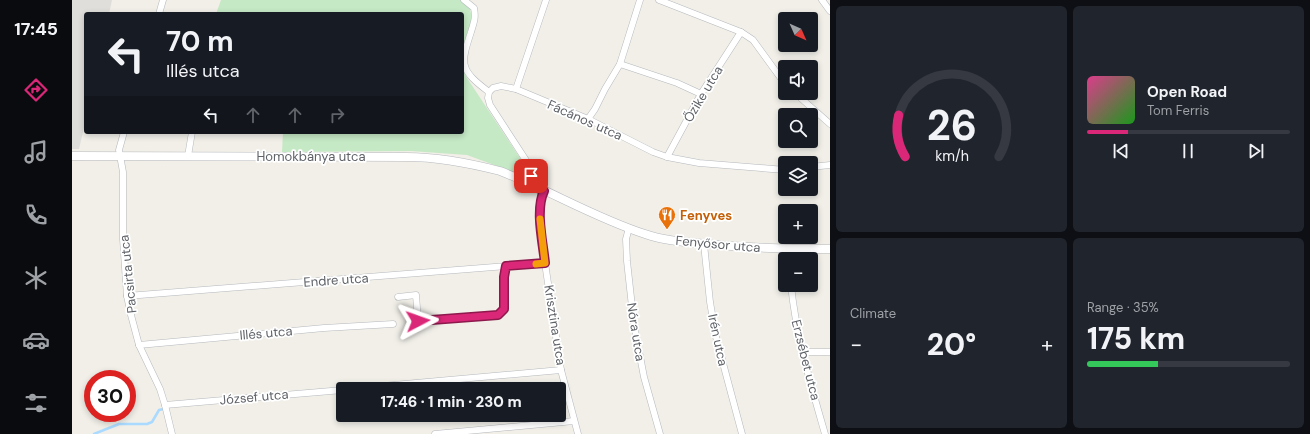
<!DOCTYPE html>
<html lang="en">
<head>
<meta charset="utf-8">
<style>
  body { margin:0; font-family:"DM Sans",sans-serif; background:#20242c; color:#f1f3f6; height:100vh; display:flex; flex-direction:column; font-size:15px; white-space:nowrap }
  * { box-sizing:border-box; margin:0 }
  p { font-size:13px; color:#9ea1a6 }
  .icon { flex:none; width:22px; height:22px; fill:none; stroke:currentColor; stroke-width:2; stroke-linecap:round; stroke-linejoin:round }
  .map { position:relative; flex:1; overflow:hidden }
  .side { display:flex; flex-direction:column; gap:6px; padding:6px; background:#0d0f14; width:480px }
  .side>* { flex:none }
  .hud { position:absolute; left:12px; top:12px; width:380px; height:122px; border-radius:4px; box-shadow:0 2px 6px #0003; background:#171b24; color:#f1f3f6; overflow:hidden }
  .needle { width:26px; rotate:135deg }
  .controls { position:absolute; left:706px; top:12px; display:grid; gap:8px }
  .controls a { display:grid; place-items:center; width:40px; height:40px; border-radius:4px; background:#171b24; box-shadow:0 2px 6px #0003; font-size:20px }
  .speed { position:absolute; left:12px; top:370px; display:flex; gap:8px; font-size:20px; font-weight:700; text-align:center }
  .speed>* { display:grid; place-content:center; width:52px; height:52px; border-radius:50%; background:#171b24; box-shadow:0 2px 6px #0003; line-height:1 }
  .speed .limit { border:6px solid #d22; background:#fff; color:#111 }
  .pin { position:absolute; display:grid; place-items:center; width:34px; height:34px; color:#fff; margin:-17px; border-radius:8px; box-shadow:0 2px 6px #0006 }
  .me { position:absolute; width:44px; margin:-22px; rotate:86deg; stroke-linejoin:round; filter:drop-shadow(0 0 3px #0008) }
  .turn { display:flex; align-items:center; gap:14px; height:84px; padding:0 16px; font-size:18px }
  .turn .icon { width:52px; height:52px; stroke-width:2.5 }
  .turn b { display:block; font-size:28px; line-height:34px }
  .lanes { display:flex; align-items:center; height:38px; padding:0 16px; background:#0003; justify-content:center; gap:20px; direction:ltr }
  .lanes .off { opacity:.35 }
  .big { font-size:30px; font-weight:800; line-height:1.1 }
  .side .widget { flex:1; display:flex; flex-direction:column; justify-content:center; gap:6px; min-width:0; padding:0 14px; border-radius:6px; background:#20242c }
  .side .dial { align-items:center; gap:0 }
  .dial svg { height:104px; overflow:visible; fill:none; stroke:#363941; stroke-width:7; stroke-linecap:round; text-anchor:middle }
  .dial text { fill:#f1f3f6; stroke:none }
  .song { display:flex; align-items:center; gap:12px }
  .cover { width:48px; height:48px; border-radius:6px; background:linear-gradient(135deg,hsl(330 70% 55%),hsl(120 70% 35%)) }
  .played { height:4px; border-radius:2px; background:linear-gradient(90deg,#db2777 20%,#363941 20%) }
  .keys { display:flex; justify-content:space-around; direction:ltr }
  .heat { display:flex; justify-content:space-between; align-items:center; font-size:22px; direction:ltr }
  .charge { height:6px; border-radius:3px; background:linear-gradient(90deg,#34c759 35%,#363941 0) }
  .side .tiles { flex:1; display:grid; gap:6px; grid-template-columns:repeat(2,1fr) }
  .trip { position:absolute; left:264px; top:382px; width:230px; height:40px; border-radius:4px; background:#171b24; box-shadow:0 2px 6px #0003; font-weight:800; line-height:40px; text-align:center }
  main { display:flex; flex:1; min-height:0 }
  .tab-bar { display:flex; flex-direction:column; width:72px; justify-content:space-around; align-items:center; background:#090b0e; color:#9ea1a6 }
  .tab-bar .icon { width:28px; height:28px }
  .tab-bar .active { color:#db2777 }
  .tab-bar b { font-size:18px; color:#f1f3f6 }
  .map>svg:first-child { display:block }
</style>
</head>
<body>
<main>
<nav class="tab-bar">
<b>17:45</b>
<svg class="icon active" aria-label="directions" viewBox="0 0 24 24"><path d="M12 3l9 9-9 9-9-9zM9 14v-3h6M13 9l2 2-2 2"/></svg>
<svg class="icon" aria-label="music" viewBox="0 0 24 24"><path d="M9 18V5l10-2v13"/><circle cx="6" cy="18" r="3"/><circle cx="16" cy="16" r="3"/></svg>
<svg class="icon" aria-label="phone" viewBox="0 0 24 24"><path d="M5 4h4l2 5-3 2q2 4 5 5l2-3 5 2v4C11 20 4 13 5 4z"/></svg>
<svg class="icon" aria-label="climate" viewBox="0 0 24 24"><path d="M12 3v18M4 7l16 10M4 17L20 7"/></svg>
<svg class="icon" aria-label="car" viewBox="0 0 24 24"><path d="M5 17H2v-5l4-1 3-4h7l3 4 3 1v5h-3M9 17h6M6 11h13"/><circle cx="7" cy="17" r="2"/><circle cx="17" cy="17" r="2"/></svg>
<svg class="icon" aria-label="filters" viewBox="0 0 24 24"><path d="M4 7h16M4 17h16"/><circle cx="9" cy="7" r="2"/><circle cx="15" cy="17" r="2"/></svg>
</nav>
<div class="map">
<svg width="758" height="434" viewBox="0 0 758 434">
  <rect width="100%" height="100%" fill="#f1efe8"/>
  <path fill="#e0deda" d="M0,0h40l-3,14h-23v105l-7,30h-7z"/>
  <g fill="#c5e8c5">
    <path d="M149,0h242l7,9 2,9 -10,32v-36h-246z"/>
    <path d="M390,61l3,14 57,86 2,15 -57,-21 -56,-4 -129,1 1,-20h179z"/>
  </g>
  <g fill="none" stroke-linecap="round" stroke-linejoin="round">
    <path stroke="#aadaff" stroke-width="2.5" d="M22,434l25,-10h28l5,-2 7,-12 4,-1"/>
    <defs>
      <g id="minor">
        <path d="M392,0l10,8c2,10 0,14 -3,24 -11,33 -11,38 18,60"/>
        <path d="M587,0l82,32 12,8 32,44"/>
        <path d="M750,0l8,11"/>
        <path d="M87,14l4,-14"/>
        <path d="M548,64l57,19 24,11"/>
        <path d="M444,89l30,-89"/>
        <path d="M723,93l35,31"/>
        <path d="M516,119l7,-10 10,-20 15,-25 20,-64"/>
        <path d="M52,132l-5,18 4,22v67l4,57 4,19 8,30 21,44 5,16 7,29"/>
        <path d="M116,156l4,-24"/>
        <path d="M595,157l34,-63 40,-62"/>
        <path d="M739,167l19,-2"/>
        <path d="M457,183l2,-7 -2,-11 -39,-60 -2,-7 1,-6 4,-4 8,-2 15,3 72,30 65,33 14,5 32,6 86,7"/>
        <path d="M472,191l-4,9v18l5,45 16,107 17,64"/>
        <path d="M557,228l-3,11 1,22 7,64 10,52 16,57"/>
        <path d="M632,244l6,58 6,35 26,97"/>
        <path d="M718,249v10"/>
        <path d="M719,285c5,51 20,100 34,149"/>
        <path d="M55,296l418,-33"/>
        <path d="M326,297l18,-2 2,26 80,-6 7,-6 -1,-32 1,-11"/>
        <path d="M67,345l185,-17 69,-4"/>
        <path d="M731,352h27"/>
        <path d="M277,389l212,-19"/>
        <path d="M93,405l178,-15"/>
        <path d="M363,434l139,-13"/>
      </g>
      <path id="tertiary" d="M0,156l335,1c32,0 62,6 93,14 49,19 95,47 145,63 20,7 42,8 63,10 41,4 81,5 122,5"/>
    </defs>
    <use href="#minor" stroke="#b5b8bc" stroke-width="7"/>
    <use href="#tertiary" stroke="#b5b8bc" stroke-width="9"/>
    <use href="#minor" stroke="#fff" stroke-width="6"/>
    <use href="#tertiary" stroke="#fff" stroke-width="8"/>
  </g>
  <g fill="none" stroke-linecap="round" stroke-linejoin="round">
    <defs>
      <path id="route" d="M346,321l80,-6 6,-6v-32l2,-11 39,-3c-2,-20 -10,-53 -1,-72l-15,-7 2,-8"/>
    </defs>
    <use href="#route" stroke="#8e194d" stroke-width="10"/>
    <use href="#route" stroke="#db2777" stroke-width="7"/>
    <path stroke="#f59e0b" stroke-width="7" d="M464,264l9,-1 -5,-44"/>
  </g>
  <defs>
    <symbol id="restaurant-pin" viewBox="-11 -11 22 30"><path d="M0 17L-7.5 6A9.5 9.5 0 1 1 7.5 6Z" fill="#e8710a" stroke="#fff"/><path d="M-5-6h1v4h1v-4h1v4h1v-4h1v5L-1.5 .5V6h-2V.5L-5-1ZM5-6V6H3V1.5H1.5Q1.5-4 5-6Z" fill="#fff"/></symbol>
  </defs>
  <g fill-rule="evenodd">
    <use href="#restaurant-pin" x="585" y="205" width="20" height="27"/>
  </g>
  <g text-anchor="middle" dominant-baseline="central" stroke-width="3.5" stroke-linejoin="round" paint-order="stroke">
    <g font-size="13" fill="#5f6368" stroke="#fff">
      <text transform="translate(631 94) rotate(-59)">Őzike utca</text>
      <text transform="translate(513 120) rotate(24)">Fácános utca</text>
      <text x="239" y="156">Homokbánya utca</text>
      <text transform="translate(646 244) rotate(5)">Fenyősor utca</text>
      <text transform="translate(56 274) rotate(-96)">Pacsirta utca</text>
      <text transform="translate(264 280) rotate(-4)">Endre utca</text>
      <text transform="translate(483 325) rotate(81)">Krisztina utca</text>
      <text transform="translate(564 332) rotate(81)">Nóra utca</text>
      <text transform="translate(194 333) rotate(-5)">Illés utca</text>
      <text transform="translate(646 340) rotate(78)">Irén utca</text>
      <text transform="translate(734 360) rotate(76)">Erzsébet utca</text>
      <text transform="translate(182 397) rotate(-5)">József utca</text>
    </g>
    <g font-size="13" font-weight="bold" fill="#c56008" stroke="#fff" text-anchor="start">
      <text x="608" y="215">Fenyves</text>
    </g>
  </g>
</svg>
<div class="controls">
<a><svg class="needle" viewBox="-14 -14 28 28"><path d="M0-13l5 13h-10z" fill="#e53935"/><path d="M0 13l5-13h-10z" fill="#9ea1a6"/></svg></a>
<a><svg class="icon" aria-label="sound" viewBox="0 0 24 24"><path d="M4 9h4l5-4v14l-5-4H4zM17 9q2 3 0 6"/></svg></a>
<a><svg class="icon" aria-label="search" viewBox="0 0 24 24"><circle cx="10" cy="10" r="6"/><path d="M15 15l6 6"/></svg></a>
<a><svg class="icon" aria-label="layers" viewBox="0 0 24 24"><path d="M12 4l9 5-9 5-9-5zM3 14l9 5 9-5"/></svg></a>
<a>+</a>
<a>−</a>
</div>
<div class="speed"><div class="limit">30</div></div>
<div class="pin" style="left:459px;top:176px;background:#d93025"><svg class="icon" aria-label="arrive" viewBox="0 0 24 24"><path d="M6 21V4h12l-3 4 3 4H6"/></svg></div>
<svg class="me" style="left:346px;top:321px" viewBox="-20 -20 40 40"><path d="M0-17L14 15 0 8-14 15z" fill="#db2777" stroke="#fff" stroke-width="4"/></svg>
<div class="trip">17:46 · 1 min · 230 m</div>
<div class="hud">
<div class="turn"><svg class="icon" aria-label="left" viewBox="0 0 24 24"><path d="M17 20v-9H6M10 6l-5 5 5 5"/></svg><div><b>70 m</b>Illés utca</div></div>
<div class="lanes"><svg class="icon" aria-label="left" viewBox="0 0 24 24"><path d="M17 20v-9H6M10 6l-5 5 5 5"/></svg><svg class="icon off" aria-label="ahead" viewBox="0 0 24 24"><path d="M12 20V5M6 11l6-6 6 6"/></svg><svg class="icon off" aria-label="ahead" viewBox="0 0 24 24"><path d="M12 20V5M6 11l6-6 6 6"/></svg><svg class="icon off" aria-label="right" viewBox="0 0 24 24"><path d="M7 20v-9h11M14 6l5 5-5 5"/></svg></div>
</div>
</div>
<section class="side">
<div class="tiles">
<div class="widget dial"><svg viewBox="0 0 100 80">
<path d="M14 69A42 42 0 1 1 86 69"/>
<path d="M14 69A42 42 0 0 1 9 37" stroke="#db2777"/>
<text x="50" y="56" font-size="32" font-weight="700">26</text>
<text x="50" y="72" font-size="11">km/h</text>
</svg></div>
<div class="widget">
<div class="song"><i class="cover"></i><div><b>Open Road</b><p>Tom Ferris</p></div></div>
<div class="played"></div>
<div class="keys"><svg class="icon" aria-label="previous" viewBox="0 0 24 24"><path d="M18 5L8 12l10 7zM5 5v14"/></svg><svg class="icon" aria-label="pause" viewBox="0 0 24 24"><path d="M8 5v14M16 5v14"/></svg><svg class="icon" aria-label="next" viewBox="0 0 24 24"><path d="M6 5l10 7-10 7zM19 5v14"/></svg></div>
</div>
<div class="widget"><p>Climate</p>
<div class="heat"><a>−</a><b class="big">20°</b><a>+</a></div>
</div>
<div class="widget"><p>Range · 35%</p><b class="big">175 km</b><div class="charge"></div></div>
</div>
</section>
</main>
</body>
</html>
